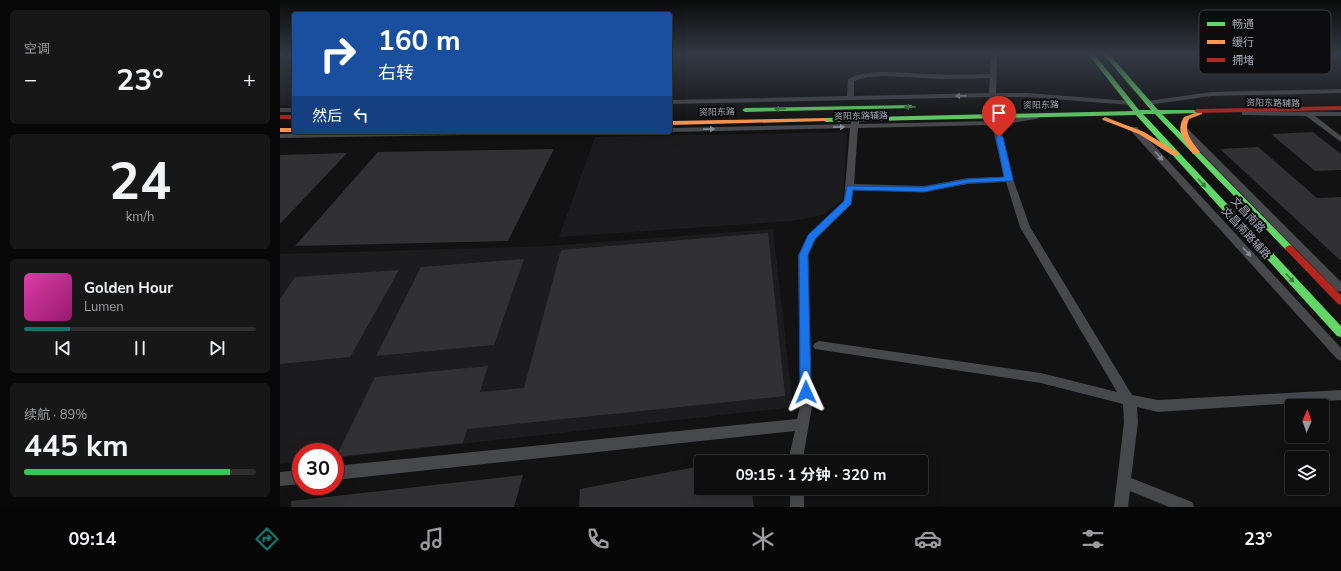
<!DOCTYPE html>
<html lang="zh">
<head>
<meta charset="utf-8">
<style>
  body { margin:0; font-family:"Nunito Sans","Noto Sans SC",sans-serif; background:#171717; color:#f1f3f6; height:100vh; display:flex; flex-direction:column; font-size:15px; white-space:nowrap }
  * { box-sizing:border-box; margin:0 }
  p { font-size:13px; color:#9b9c9e }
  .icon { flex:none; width:22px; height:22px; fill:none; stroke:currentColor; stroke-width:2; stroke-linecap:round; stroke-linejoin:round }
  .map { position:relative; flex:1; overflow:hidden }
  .panel { display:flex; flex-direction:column; gap:10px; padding:10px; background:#080808; width:280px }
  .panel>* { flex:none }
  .top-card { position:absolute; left:12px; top:12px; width:380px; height:122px; border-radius:4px; box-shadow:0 4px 16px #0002,0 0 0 1px #2e2e2e; background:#1a4fa0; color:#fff; overflow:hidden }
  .needle { width:26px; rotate:2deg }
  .tools { position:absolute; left:1005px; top:399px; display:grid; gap:8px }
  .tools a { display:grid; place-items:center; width:44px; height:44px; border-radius:4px; background:#0e0e0e; box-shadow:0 4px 16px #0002,0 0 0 1px #2e2e2e; font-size:20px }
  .speed { position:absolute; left:12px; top:443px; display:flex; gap:8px; font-size:20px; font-weight:700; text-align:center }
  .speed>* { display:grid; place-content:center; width:52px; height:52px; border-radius:50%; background:#0e0e0e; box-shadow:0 4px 16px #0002,0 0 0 1px #2e2e2e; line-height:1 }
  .speed .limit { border:6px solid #d22; background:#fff; color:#111 }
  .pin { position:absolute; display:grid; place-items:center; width:34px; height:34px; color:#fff; margin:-41px -17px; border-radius:50% 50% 50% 0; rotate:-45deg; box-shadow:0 0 4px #0007 }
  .pin .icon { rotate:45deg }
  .me { position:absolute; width:44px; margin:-22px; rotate:359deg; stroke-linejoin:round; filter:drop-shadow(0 0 3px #0008) }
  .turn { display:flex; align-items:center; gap:14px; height:84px; padding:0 20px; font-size:18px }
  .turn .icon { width:52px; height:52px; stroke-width:2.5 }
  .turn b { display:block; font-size:28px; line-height:34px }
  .then { display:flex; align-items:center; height:38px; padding:0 20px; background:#0003; gap:8px; font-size:15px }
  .big { font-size:30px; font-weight:700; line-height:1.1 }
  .panel .widget { flex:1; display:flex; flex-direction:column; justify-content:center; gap:6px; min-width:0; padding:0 14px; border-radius:6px; background:#171717 }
  .panel .dial { align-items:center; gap:0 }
  .dial b { font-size:52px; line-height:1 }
  .song { display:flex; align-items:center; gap:12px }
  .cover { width:48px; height:48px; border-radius:6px; background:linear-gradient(135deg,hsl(320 70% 55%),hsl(320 70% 35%)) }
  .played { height:4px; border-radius:2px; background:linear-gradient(90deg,#0f766e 20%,#2e2e2e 20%) }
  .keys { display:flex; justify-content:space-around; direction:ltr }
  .heat { display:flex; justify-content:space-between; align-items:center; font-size:22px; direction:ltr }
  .charge { height:6px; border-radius:3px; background:linear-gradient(90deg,#34c759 89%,#2e2e2e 0) }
  .trip { position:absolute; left:414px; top:455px; width:234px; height:40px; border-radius:4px; background:#0e0e0e; box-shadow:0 4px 16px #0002,0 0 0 1px #2e2e2e; font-weight:700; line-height:40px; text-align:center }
  .tab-bar { display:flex; height:64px; justify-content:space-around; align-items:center; background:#060606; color:#9b9c9e }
  .tab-bar .icon { width:28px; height:28px }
  .tab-bar .on { color:#0f766e }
  .tab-bar b { font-size:18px; color:#f1f3f6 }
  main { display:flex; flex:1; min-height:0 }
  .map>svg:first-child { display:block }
</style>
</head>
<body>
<main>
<section class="panel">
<div class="widget"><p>空调</p>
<div class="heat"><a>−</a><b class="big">23°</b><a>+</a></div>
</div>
<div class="widget dial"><b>24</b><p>km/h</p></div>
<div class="widget">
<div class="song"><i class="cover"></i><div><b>Golden Hour</b><p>Lumen</p></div></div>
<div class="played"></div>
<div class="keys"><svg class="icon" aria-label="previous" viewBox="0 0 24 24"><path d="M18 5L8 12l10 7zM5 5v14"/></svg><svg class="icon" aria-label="pause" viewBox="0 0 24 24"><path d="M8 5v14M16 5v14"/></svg><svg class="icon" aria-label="next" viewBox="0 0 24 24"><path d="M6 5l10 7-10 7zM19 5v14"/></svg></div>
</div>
<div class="widget"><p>续航 · 89%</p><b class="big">445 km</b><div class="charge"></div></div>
</section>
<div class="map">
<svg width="1061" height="507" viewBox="0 0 1061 507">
  <rect width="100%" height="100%" fill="#121212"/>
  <g fill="#1c1c1e">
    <path d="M8,54h6v50l-14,1v-43z"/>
    <path d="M567,132l-4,68 -20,15 -31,6 -233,16 36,-100z"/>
    <path d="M493,229l20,178 -458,51v-6h-34v10l-21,2v-210l268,-8z"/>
  </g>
  <g fill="#313133">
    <path d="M1033,132l28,22v16l-26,1 -44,-37z"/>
    <path d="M978,147l59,51 24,-1v64l-121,-112z"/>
    <path d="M274,149l-46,92 -213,5 83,-94z"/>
    <path d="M67,153l-67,71v-69z"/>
    <path d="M488,233l17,163 -318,33 -4,14 -127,14 39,-80 113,-11 -8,26 44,-4 37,-138z"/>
    <path d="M244,259l-30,86 -118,11 45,-89z"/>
    <path d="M119,270l-49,87 -70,7v-65l15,-22z"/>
    <path d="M421,466v22h50l3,19h-175l1,-18z"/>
    <path d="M243,475l-9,32h-223v-6z"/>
  </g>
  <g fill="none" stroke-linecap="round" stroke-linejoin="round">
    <g fill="#46484b" fill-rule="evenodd">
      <path d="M711,54h6l-1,39h32l102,8 4,2 -4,2 -102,-8h-32v8l-4,2 -4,-2 1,-8 -319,7v-4l177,-4 1,-17c24,-11 50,-6 76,-5 22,1 44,1 66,0zM606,76l56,3 48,-1 -1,15 -135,3v-15l13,-4z"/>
      <path d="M1061,89v4l-130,3 -63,9 -4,-2 4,-2 63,-9z"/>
      <rect x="0" y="108" width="14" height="4"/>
      <path d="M962,111l99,1v4h-26l26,20v6l-35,-26 -61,-1h-3z"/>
      <path d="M711,114h6l2,6 37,-5 4,2 -4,2 -36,6 13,54 17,48 102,168 26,5 183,-10v10l-183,12 -21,-5 1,15 -7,56 61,24 2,5h-25l-39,-16 -2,16h-14l10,-85 -1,-18 -82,-21 -226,-34 -2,-3 2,-3 4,-2 222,32 76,19 -97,-165 -14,-45 -38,2 -44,8 -71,-2 -2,14 -35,35 -8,16 4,152 -8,45v10h-14v-10l5,-21 -460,49v-14l462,-47 3,-12 -2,-152 11,-20 35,-34 6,-73 -180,4h-1h1v-4l181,-4v-4l4,-2 4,2v4l132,-3zM712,125l12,52 -36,1 -44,8 -70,-2 4,-56z"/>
      <path d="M851,127h6l204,221v13l-4,-2 -206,-228z"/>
      <path d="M900,127h6l155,155v10l-4,-1 -157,-160z"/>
      <path d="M99,132h146l-4,2 -241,4v-4z"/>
      <path d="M21,470v14l-21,2v-14z"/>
      <rect x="510" y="488" width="14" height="19"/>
    </g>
    <g fill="#63d668" fill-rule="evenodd">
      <path d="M808,54h6l45,56h12l-48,-56h6l49,56h41l1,1 -3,2 -35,1 130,132 1,2 -1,2h-6l-131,-136h-12l198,212v11l-4,-1 -201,-221 -310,7 -3,-2 3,-2 307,-7z"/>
      <path d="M631,105l3,2 -1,1 -168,4 -3,-2 3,-2z"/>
    </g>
    <g fill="#ff974d" fill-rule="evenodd">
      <path d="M0,54h4l-4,2z"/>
      <path d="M920,111l2,1v2l-13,5c-6,13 3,23 11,33l-4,2h-3c-8,-13 -18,-23 -9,-37z"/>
      <path d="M825,117l39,15 35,21 -1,2h-6l-33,-21 -36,-14 -1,-1z"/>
      <path d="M546,118l2,1v2l-158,4v-4z"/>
      <rect x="0" y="128" width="14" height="4"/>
    </g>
    <g fill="#b3261e" fill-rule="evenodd">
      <path d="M1061,106v4l-144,3 -3,-2 3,-2z"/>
      <rect x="0" y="115" width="14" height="4"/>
      <path d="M1009,245l3,1 49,49v10l-3,-1 -52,-54 -1,-2z"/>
    </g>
  </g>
  <defs><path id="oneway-solid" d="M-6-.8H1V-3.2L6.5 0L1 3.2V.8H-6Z"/></defs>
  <g fill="#868c94">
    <use href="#oneway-solid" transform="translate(681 96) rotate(179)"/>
    <use href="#oneway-solid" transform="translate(559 127) rotate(-1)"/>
    <use href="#oneway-solid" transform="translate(429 129) rotate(-1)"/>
    <use href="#oneway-solid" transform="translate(879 156) rotate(48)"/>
    <use href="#oneway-solid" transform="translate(967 252) rotate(47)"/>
  </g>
  <g fill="#3c7b40">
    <use href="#oneway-solid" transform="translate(630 107) rotate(179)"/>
    <use href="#oneway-solid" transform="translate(500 109) rotate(179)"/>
    <use href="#oneway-solid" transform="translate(922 183) rotate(47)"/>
    <use href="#oneway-solid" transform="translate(1010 278) rotate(47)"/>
  </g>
  <linearGradient id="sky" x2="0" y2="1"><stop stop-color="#0a0a0a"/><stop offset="0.43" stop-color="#333944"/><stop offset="1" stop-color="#333944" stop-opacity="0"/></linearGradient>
  <rect width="1061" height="125" fill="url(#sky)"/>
  <path fill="#1a73e8" stroke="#114b97" d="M719,134l4,3 10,42 -1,2 -44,2 -44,9 -71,-2 -2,14 -36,35 -7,16 3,137 -1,3 -4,2 -5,-2 -1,-3 -1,-137 9,-20 36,-34 3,-15 77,1 44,-8 36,-2 -8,-40z"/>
  <g text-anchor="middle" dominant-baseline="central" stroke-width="4" stroke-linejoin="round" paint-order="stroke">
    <g font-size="9" fill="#a2a9b4" stroke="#0c0c0e">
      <text transform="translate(993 103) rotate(1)">资阳东路辅路</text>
      <text transform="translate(761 105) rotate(-1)">资阳东路</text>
      <text transform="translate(437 112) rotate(-1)">资阳东路</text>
      <text transform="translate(581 116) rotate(-1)">资阳东路辅路</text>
    </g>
    <g font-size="11" fill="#a2a9b4" stroke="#0c0c0e">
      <text transform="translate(968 215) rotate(47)">文昌南路</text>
      <text transform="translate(966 233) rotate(47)">文昌南路辅路</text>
    </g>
  </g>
  <rect x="919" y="10" width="132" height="64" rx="6" fill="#0c0c0e" stroke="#393b40" stroke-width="1"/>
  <rect x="927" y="22" width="18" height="4" fill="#63d668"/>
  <rect x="927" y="40" width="18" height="4" fill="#ff974d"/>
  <rect x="927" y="58" width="18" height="4" fill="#b3261e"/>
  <g font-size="11" fill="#a2a9b4">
    <text x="952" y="28">畅通</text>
    <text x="952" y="46">缓行</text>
    <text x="952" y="64">拥堵</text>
  </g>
</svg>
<div class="tools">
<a><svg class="needle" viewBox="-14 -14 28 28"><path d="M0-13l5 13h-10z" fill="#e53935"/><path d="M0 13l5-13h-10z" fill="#9b9c9e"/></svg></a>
<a><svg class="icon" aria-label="layers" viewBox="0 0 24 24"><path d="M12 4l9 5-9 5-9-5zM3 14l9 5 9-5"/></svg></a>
</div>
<div class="speed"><div class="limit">30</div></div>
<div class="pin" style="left:719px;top:137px;background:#d93025"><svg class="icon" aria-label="arrive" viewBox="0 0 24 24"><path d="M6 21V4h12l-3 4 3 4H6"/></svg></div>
<svg class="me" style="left:526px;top:392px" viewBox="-20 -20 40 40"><path d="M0-17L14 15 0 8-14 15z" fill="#1a73e8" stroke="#fff" stroke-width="4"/></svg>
<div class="trip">09:15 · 1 分钟 · 320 m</div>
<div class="top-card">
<div class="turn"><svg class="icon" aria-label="right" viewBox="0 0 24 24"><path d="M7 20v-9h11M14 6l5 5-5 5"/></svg><div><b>160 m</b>右转</div></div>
<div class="then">然后<svg class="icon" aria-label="left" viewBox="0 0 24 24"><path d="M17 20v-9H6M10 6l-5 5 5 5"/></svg></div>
</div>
</div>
</main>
<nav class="tab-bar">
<b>09:14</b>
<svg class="icon on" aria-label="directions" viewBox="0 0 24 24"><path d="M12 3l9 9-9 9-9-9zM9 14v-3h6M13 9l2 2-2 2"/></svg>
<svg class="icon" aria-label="music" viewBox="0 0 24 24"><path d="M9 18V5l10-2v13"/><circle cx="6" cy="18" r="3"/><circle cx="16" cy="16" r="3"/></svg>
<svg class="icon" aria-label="phone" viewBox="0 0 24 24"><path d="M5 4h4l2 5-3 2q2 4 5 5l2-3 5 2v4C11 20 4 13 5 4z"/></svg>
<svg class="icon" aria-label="climate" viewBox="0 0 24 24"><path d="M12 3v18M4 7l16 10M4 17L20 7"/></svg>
<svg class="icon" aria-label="car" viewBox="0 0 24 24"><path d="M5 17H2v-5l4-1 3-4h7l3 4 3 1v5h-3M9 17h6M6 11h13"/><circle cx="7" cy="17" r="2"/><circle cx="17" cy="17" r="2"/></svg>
<svg class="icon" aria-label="filters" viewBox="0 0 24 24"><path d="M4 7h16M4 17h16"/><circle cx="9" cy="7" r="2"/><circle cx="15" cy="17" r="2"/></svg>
<b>23°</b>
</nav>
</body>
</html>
